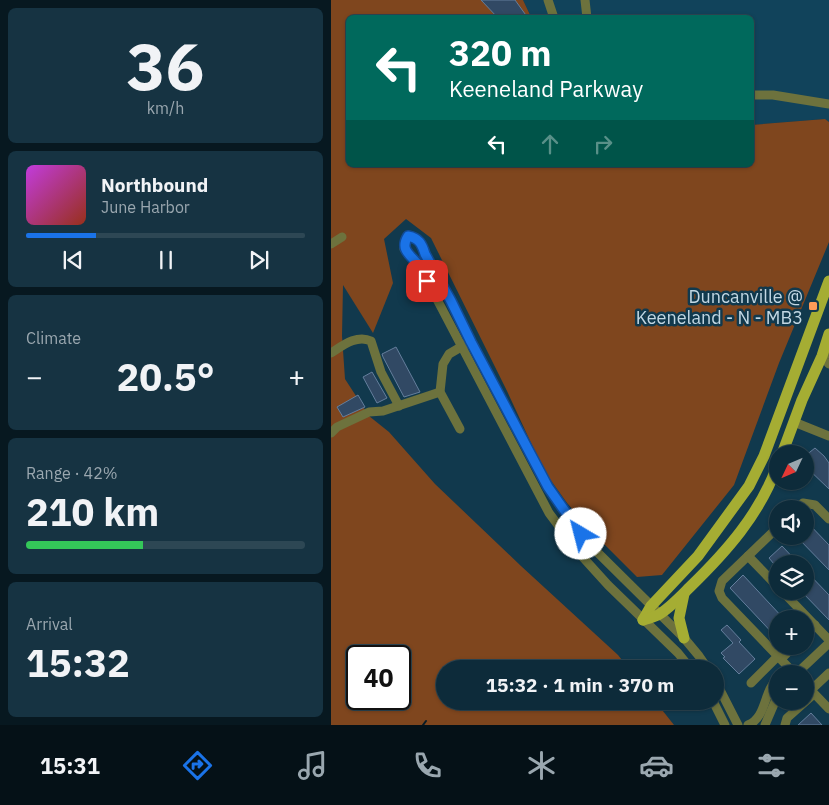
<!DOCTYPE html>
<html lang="en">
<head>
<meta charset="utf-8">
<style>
  body { margin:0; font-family:"IBM Plex Sans",sans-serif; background:#163342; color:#f1f3f6; height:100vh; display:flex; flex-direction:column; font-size:19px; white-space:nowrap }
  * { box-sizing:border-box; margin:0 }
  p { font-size:16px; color:#9aa7af }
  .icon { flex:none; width:28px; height:28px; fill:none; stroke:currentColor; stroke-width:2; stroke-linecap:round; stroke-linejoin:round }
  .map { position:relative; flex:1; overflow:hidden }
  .sheet { display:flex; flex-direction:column; gap:8px; padding:8px; background:#071820; width:331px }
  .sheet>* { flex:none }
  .top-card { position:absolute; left:15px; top:15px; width:408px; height:152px; border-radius:8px; box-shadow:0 1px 4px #0004,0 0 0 1px #2d4754; background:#00695c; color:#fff; overflow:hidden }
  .needle { width:32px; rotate:226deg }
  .controls { position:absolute; left:438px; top:445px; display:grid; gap:10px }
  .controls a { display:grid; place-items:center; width:45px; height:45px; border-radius:50%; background:#0d2b3a; box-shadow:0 1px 4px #0004,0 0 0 1px #2d4754; font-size:25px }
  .speed { position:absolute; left:15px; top:645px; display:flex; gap:10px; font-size:25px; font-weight:700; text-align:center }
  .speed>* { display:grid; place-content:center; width:65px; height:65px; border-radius:50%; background:#0d2b3a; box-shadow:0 1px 4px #0004,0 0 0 1px #2d4754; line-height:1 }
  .speed .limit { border:2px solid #111; border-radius:8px; background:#fff; color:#111 }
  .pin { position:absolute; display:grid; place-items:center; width:42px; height:42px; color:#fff; margin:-21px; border-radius:10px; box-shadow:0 2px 8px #0006 }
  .me { position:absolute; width:55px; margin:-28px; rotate:323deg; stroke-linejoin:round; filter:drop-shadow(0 0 4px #0008) }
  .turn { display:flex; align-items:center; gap:18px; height:105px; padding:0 20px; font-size:22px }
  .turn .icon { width:65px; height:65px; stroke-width:2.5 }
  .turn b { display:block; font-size:35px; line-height:42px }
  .lanes { display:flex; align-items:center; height:48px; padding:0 20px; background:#0003; justify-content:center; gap:25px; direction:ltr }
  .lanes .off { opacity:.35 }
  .big { font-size:38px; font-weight:800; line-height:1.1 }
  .sheet .card { flex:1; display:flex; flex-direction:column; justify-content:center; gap:8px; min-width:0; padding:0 18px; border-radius:8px; background:#163342 }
  .sheet .dial { align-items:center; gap:0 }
  .dial b { font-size:65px; line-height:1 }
  .song { display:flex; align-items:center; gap:15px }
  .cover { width:60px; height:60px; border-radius:8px; background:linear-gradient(135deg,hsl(290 70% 55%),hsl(10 70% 35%)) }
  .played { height:5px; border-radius:2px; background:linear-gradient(90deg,#1a73e8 25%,#2d4754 25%) }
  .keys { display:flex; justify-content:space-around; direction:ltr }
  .heat { display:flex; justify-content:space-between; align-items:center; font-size:28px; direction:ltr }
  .charge { height:8px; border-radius:4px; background:linear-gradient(90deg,#34c759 42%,#2d4754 0) }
  .trip { position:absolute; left:105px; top:660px; width:288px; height:50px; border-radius:25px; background:#0d2b3a; box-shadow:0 1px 4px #0004,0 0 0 1px #2d4754; font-weight:800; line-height:50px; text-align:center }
  .menu { display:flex; height:80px; justify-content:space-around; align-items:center; background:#051117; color:#9aa7af }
  .menu .icon { width:35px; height:35px }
  .menu .selected { color:#1a73e8 }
  .menu b { font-size:22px; color:#f1f3f6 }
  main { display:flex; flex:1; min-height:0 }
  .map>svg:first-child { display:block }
</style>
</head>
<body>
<main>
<section class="sheet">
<div class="card dial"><b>36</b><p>km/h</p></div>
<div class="card">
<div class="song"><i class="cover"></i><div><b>Northbound</b><p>June Harbor</p></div></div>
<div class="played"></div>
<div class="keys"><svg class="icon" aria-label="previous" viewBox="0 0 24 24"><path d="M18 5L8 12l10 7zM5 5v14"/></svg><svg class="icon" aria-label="pause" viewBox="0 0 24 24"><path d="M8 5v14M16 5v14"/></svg><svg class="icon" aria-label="next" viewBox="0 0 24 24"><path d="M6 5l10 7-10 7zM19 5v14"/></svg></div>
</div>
<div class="card"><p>Climate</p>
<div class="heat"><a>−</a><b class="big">20.5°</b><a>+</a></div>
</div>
<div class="card"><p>Range · 42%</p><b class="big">210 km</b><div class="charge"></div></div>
<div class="card"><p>Arrival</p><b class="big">15:32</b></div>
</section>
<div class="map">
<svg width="498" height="725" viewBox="0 0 498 725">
  <rect width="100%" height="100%" fill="#11394d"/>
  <path fill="#11435b" d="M192,0h306v122l-5,-3 -73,6v-107l-220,-1z"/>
  <path fill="#7f461e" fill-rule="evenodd" d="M0,0h192l8,17 -182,1v147h402v-40l74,-6 4,3v120l-50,121 -45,122 -72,90 -25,2 -40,-40 -30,-34 -23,-32 -37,-80 -76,-153 -25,-19 -22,20 9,44 -20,50 -30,-48 -1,51 3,43 24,37 20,16 46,52 86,82 97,89 11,14h-184v32h210l19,24h-343zM26,656h43v43h-43z"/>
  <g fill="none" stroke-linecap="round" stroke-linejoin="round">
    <path stroke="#071b26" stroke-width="2" d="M92,725l3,-4"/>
  </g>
  <g fill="#314964" stroke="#647e9c">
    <path d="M150,0h34l13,18h-30z"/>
    <path d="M65,347l24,45 -16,5 -21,-40 -1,-3z"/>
    <path d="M41,372l15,26 -10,5 -14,-26z"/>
    <path d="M27,395l7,12 -22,10 -6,-10z"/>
    <path d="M484,448l9,8 5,7v26l-24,-23v-10z"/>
    <path d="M474,520l24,25v25l-33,-34h9z"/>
    <path d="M451,546l17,18h-25l-5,-6z"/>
    <path d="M474,570l24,25v25l-28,-29h4z"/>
    <path d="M412,575l41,44h-7v19l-47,-50z"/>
    <path d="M396,625l14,15 -2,2 16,17 -16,15 -16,-16 2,-1 -4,-4 12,-10 -12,-13z"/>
    <path d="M480,713l11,12h-24z"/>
  </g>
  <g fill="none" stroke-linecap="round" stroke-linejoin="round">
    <g stroke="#6d723d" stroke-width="9">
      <path d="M217,0l6,18"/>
      <path d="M254,0l2,18"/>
      <path d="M420,95h22l56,9"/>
      <path d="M0,244l11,-7"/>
      <path d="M0,353c11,-7 26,-19 40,-12l10,31 18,34"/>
      <path d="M498,354l-7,2 7,8"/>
      <path d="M463,422l35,14"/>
      <path d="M129,429l-20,-37 3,-28 6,-10 17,-10"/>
      <path d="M0,433l6,-6 32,-15 14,-1 57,-19"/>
      <path d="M466,509l6,-6 12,2 14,14"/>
      <path d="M446,528l-55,53 -3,10 3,7 70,73 -3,3"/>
      <path d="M417,556l29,30"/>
      <path d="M451,591l47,49"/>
      <path d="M474,635l10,-10"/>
      <path d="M450,659l13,-13"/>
      <path d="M360,669l-13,-16 -70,-68 -29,-32 -30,-40 -130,-248 -15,-16 1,-7 3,-5c11,1 14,7 17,17l26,47 20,41 77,145 11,16 28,39 97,96 15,18 9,13"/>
      <path d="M465,674l33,-31"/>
      <path d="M384,680l23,45"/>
      <path d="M420,683l27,-27"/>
      <path d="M474,684l24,25"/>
      <path d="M480,690l18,-17"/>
      <path d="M382,701l12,24"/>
      <path d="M417,725c19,-8 15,-33 29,-46"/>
      <path d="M434,725l12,-28"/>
      <path d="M454,725l2,-7 27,-24"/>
    </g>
    <g stroke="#a5ad33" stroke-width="11">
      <path d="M451,454l20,-54 20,-44 7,-22"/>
      <path d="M312,620l8,-14 47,-50 51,-70 15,-30 65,-175"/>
      <path d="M312,620c5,-1 10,-3 15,-5 11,-6 23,-19 32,-28 36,-35 70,-73 87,-121"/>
      <path d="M353,638l-5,-20 5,-24"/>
    </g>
  </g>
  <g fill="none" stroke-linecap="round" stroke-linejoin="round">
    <defs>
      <path id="route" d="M96,281c-3,-6 -5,-13 -10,-18 -8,-9 -17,-14 -9,-27 11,2 14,8 17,18l26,47 20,41 77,145 33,47"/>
    </defs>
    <use href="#route" stroke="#114b97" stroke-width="12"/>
    <use href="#route" stroke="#1a73e8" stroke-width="9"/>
  </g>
  <rect fill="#fe9b58" stroke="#11394d" stroke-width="2" x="477" y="301" width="10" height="10" rx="2.5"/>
  <g text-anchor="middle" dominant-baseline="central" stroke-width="5" stroke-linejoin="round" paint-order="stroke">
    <g font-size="18" fill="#c2d7e3" stroke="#11394d" text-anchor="end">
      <text x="472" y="296">Duncanville @<tspan x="472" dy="21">Keeneland - N - MB3</tspan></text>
    </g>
  </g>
</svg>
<div class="controls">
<a><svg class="needle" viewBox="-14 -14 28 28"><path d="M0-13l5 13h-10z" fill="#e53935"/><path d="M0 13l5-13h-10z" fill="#9aa7af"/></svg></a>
<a><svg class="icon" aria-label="sound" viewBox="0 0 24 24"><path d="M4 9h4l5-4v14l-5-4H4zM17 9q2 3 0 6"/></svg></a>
<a><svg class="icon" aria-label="layers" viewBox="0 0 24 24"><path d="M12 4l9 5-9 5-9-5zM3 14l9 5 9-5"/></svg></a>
<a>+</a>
<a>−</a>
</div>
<div class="speed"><div class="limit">40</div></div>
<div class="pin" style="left:96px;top:281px;background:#d93025"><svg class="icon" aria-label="arrive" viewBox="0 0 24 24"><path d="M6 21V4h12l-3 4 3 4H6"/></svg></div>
<svg class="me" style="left:250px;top:534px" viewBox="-20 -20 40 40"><circle r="19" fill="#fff"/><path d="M0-13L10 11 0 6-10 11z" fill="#1a73e8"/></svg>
<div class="trip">15:32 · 1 min · 370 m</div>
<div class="top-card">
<div class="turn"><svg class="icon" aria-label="left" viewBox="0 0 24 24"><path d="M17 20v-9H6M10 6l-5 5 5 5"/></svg><div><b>320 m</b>Keeneland Parkway</div></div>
<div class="lanes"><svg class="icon" aria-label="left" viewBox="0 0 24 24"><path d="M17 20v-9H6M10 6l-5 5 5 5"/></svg><svg class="icon off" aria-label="ahead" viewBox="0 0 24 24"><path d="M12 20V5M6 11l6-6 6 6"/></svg><svg class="icon off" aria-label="right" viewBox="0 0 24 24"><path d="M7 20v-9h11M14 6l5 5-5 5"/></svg></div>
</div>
</div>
</main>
<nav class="menu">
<b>15:31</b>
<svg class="icon selected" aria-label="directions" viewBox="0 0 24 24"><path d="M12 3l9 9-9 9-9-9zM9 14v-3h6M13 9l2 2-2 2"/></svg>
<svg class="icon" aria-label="music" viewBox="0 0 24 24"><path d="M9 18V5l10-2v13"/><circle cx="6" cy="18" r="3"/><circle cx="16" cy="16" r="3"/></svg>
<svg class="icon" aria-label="phone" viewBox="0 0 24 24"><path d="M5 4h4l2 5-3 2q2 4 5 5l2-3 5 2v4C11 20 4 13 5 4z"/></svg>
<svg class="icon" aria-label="climate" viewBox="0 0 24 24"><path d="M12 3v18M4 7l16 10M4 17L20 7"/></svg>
<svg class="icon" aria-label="car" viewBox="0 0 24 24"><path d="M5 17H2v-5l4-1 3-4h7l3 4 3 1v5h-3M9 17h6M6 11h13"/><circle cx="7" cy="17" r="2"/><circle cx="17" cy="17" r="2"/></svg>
<svg class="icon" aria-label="filters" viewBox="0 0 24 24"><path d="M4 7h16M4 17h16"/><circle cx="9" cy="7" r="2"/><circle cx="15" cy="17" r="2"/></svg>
</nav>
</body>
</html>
